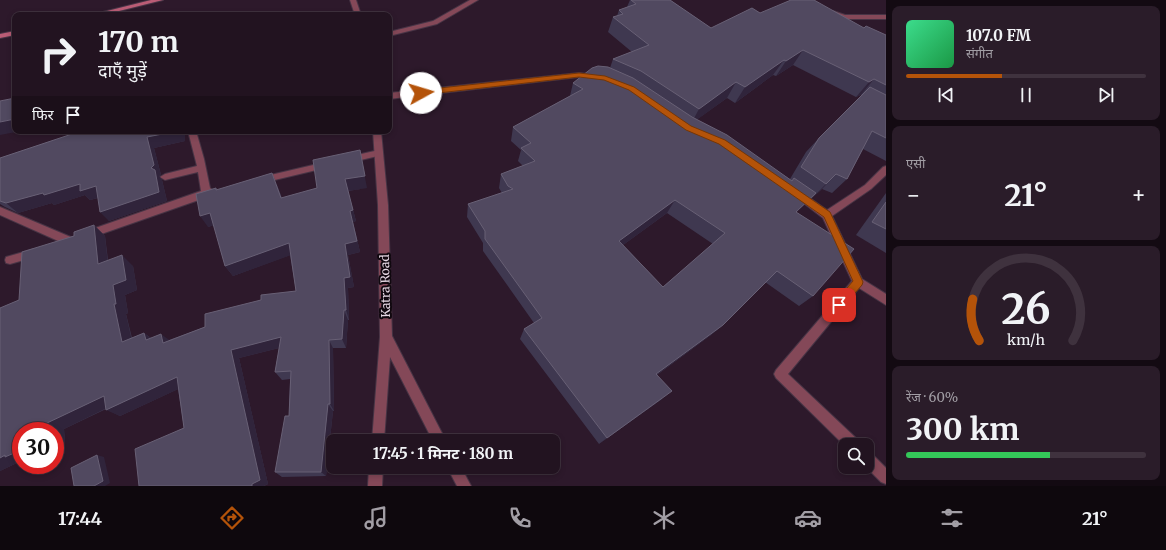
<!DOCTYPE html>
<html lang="hi">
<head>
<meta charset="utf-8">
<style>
  body { margin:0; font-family:Merriweather,"Noto Sans Devanagari",serif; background:#2a1c29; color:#f1f3f6; height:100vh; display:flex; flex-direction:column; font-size:15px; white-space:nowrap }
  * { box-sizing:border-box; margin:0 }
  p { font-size:13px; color:#a29ea5 }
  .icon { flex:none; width:22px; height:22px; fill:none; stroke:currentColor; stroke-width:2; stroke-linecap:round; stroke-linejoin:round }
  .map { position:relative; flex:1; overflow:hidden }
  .sheet { display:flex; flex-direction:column; gap:6px; padding:6px; background:#130a12; width:280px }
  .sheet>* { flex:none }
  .top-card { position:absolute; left:12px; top:12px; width:380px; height:122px; border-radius:8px; box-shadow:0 2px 6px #0003,0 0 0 1px #3f323e; background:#221320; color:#f1f3f6; overflow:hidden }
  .controls { position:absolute; left:838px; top:438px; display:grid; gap:8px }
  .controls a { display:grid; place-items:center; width:36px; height:36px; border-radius:8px; background:#221320; box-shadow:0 2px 6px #0003,0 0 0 1px #3f323e; font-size:20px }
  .speed { position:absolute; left:12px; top:422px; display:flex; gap:8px; font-size:20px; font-weight:700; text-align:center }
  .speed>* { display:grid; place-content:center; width:52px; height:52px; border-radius:50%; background:#221320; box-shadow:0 2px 6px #0003,0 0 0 1px #3f323e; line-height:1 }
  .speed .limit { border:6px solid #d22; background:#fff; color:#111 }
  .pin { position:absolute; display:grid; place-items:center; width:34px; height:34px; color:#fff; margin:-17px; border-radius:8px; box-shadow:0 2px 6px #0006 }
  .me { position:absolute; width:44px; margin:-22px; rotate:84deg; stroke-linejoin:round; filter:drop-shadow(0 0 3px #0008) }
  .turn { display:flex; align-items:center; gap:14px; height:84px; padding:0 20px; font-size:18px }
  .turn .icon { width:52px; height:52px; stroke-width:2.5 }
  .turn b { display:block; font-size:28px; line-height:34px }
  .then { display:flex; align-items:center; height:38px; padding:0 20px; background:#0003; gap:8px; font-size:15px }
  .big { font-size:30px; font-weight:700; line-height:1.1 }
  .sheet .widget { flex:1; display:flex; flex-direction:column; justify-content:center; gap:6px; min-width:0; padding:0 14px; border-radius:8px; background:#2a1c29 }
  .sheet .dial { align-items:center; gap:0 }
  .dial svg { height:104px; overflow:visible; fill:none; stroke:#3f323e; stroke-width:7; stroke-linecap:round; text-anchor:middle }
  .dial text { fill:#f1f3f6; stroke:none }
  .song { display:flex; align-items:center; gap:12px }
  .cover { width:48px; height:48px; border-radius:6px; background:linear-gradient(135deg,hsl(150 70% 55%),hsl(140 70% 35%)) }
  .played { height:4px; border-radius:2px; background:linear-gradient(90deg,#b45309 40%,#3f323e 40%) }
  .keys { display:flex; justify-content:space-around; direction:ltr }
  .heat { display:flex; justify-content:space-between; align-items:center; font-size:22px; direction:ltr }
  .charge { height:6px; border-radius:3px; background:linear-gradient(90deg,#34c759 60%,#3f323e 0) }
  .trip { position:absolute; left:326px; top:434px; width:234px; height:40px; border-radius:8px; background:#221320; box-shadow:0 2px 6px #0003,0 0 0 1px #3f323e; font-weight:700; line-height:40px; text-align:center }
  .menu { display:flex; height:64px; justify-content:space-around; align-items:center; background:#0e080d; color:#a29ea5 }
  .menu .icon { width:28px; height:28px }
  .menu .current { color:#b45309 }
  .menu b { font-size:18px; color:#f1f3f6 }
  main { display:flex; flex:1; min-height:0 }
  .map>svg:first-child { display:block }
</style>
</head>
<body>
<main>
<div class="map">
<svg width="886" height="486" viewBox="0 0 886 486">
  <rect width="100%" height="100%" fill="#2d192b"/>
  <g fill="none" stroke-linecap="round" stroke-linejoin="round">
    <defs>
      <g id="minor">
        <path d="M470,0h8l-41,24 -48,12v-4l44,-11z"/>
        <path d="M833,11l12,4h41v4h-42l-13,-5 -1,-1z"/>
        <path d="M579,73l18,2 4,2 -4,2 -18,-2 -190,22v-6z"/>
        <path d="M188,131h8l8,28 6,29 5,4 -2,3 -126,44 -3,-1 -2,-3 2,-3 117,-41 -3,-19 -33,8 -5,-3 5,-3 32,-8z"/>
        <path d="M379,150l3,1 1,2 -1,2 -34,8 -4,-3 4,-3z"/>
        <path d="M326,162l4,3 -1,2 -67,16 -5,-3 5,-3z"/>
        <path d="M886,166v9l-15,14 -39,27 30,63 24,15v11l-27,-17 -71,86 70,66 1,5 -14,1 -69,-68 -2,-4 2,-4 76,-89 -29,-63 -30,-23 2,-3h6l26,18 38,-25 18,-18z"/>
        <path d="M0,207l73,31 1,3 -1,3h-8l-65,-29z"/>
        <path d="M34,249l4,1 1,3 -1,3 -28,8 -4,-1 -1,-3 1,-3z"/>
        <path d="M867,452l5,2 14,14v16l-5,-2 -15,-15z"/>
      </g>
      <g id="tertiary">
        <path d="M350,0h6l5,15h-6z"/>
        <path d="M373,131h8l7,74 4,131 54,105h-13l-43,-84 -6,84h-12l8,-104 -2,-132z"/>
        <path d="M369,467h14l-1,19h-14z"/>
        <path d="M447,467h14l10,19h-14z"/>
      </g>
      <g id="secondary">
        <path d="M151,0h12l-60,15h-12z"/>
        <path d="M15,31v4l-15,3v-4z"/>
      </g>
    </defs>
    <use href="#minor" stroke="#473445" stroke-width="2"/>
    <use href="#tertiary" stroke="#473445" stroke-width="2"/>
    <use href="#secondary" stroke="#473445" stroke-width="2"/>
    <use href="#minor" fill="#844858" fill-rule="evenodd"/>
    <use href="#tertiary" fill="#844858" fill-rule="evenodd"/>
    <use href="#secondary" fill="#bb5c76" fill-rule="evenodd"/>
  </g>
  <g fill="#3f3850" fill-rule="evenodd">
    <path d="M630,0h40l41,28 49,-15 104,15 22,7v126l-23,-12 -16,30 -15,14 -10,-4 -10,9 -16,14 17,84 -14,10 -34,-24 -42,43 -12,10 -54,40 5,24 -63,45 -79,-105 4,-10 10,-6 -51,-72v-8l-16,-26 1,-13 34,-11 -3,-5 2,-14 22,-8 -5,-5 3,-11 -10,-9 2,-14 57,-31 3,-13 37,-15 3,-9 19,-7 -24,-20 5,-15 4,-1 2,-6 8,-3zM793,65l63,32 5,-2h1l-43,43 -13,14 -16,27 -94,-59 31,-22 8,5 38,-28 3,1zM667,213l46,31 -50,43 -40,-42z"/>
    <path d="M81,131h104v10l-31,7 7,27 -2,1 3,4 5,21 -58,20 -11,-23 -8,2 -5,-5 -31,10 -2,-2 -34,10 -13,-6 -5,-3v-46z"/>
    <path d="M277,185l5,13 85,-10 -19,3 8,30 -3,1 7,30 -12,3 6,32 -6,1 1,32h-1l-2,28h-13l1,63h-1l-7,65 -44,1 -7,-5 14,-56 1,-37 -8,1 -7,-8 4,-24 -40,10 29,126 -4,2h-125l45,-58 -6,-39 -58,27 -14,-7 -42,20 1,13 -10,5v-16l-34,30 -21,10v-163l19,-8 55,-64 20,-11 11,11 3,24 25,6 4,24 -12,5 3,18 -2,1 6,24 12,-5 7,5 18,2 36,-13 91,-36 -6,-36 -57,21 -8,-10 -11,-41 -6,2 8,-39 1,2z"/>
    <path d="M886,193v60l-30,-18z"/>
  </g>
  <g fill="#30243b">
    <path d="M803,50l-10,15 -17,11 10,-15z"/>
    <path d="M784,60l-11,15 -38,28 10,-16z"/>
    <path d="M874,79l-13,16 -5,2 13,-15z"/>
    <path d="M736,82l-9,16 -36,26 8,-15z"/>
    <path d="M15,119v12h6l-21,4v-13z"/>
    <path d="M178,131h7v10l-31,7 7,27 -2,1 3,4 5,21 -58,20 -9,-9 51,-44 -4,-31z"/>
    <path d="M362,162l5,26 -20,3 -2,-12z"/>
    <path d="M272,173l5,12 9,25 -5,-12z"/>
    <path d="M836,174l-14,15 -10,9z"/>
    <path d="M80,184l16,2 9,10 -15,4 -5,-5 -31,10 -2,-2 -34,10 -12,-10 37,-10z"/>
    <path d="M816,193l-13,13 -20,19 13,-13z"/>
    <path d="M675,200l-8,13 -55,40 7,-12z"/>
    <path d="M353,210l3,11 -3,1 7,30 -12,3 6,32 -6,1 1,32 -3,-10 -2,-32 1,-34 5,-33z"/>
    <path d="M210,213l8,11 -10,3 -8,-11z"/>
    <path d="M94,225l11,11 4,38 -11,-10z"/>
    <path d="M289,243l5,11 -61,22 -8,-10z"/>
    <path d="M122,255l11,11 4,24 -12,5 3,18 -2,1 8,36 -12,-8 -8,-38 -1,-19z"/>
    <path d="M344,310l4,10 -2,28 -4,-9z"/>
    <path d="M723,325l-12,10 -64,47 9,-8z"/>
    <path d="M144,333l12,9 -10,-2z"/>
    <path d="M161,334l11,8 -9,1z"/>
    <path d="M281,337l6,9 -48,12 29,126 -4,2h-12l-21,-136z"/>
    <path d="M329,340l4,8 1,63 -4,-7z"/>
    <path d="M177,377l10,8 -67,31 -14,-6z"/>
    <path d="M672,391l-10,8 -63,45 8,-6z"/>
    <path d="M104,396l13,7 -53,26 1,13 -10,5v-16h-7l-1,-8z"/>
    <path d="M328,404l5,7 -7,65 -5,-4z"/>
    <path d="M21,450v11l-21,10v-13z"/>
    <path d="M97,455l7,2 6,26 -5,3h-11z"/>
  </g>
  <g fill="#514960" stroke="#686075" fill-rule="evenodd">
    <path d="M631,0h39l41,28 41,-20 8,5 31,-13h23l50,28 2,-2 20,9v50l-12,-6 -5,3 -66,-32 -17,11 -2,-1 -39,27 -9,-5 -37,27 -58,-38 -28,-12 36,-14 -36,-28 10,-3 -4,-4 17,-6z"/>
    <path d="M598,66l10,1 25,11 59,39 35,18 65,46 2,-3 22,15 -20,19 58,37 -41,47 -36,-25 -54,54 -67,49 16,17 -65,47 -83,-109 18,-11 -57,-79v-8l-17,-27 45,-15 -5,-3 -7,-12 34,-13 -14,-13 10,-5 -18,-16 70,-38 -10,-6 19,-15zM675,200l50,33 -62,54 -44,-46z"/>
    <path d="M870,87l16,8v43l-14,-7 -25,48 -11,-5 -10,10 -25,-17 18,-29z"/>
    <path d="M15,98v21l-15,3v-21z"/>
    <path d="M81,131h97l-31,6 7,28 -3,3 4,2 4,22 -59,20 -4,-26 -16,5v-7l-36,11 -1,-2 -37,10 -6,-2v-43z"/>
    <path d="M360,150l5,26 -20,3 8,31 -3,1 7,30 -12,3 5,33 -6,1 2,32h-2l-2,29 -13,1 1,64h-2l-7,68h-46l10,-56h4l2,-45 -16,1 6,-35 -50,13 29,130 -8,4v2h-113l-4,-37 49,-21 -7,-51 -71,33 -2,-14 -57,27 1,8h-27v19l-16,7v-2l-5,3v-150l19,-8 3,-48 52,-16v-4l20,-7 4,39 24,-9 4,25 -13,5 3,19h-2l8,38 22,-9 2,7 15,-6 2,9 42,-16v-13l56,-14v-5l35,-4 -7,-48 -64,23 -15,-53 -10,3 -4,-22 20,-6v2l56,-17 9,25 36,-10 -4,-28z"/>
    <path d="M886,202v27l-14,-7z"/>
    <path d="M97,455l6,26 -9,5h-20l-3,-18z"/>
  </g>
  <path fill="#b45309" stroke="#753606" d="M579,73l26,3 29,11 57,39 34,14 105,72 33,70 -1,3 -20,23h-7l-1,-3 1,-3 18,-21 -29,-64 -105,-73 -33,-14 -57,-40 -25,-10 -25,-3 -158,18 -4,-2 4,-3z"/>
  <g text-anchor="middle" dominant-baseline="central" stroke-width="4" stroke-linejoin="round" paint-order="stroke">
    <g font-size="12" fill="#e7d9e5" stroke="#10080f">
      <text transform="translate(385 286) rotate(-91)">Katra Road</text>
    </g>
  </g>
</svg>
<div class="controls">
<a><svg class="icon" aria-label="search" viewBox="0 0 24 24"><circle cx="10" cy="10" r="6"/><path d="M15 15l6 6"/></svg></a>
</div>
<div class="speed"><div class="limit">30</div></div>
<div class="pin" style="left:839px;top:305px;background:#d93025"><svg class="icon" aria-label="arrive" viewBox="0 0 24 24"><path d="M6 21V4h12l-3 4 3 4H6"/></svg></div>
<svg class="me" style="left:421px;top:93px" viewBox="-20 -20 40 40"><circle r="19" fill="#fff"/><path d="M0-13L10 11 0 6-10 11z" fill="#b45309"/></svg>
<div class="trip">17:45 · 1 मिनट · 180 m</div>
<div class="top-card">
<div class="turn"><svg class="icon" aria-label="right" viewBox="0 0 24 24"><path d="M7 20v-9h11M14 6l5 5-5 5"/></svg><div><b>170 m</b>दाएँ मुड़ें</div></div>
<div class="then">फिर<svg class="icon" aria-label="arrive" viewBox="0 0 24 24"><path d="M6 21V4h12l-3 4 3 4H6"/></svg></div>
</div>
</div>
<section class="sheet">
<div class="widget">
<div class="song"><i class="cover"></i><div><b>107.0 FM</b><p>संगीत</p></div></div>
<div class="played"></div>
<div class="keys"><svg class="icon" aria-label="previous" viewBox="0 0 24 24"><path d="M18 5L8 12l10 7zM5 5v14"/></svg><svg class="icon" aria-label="pause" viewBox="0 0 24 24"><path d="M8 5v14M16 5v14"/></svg><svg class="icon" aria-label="next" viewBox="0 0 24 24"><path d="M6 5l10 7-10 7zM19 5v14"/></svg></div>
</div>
<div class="widget"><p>एसी</p>
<div class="heat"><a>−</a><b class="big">21°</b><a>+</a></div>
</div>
<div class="widget dial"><svg viewBox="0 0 100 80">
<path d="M14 69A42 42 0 1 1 86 69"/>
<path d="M14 69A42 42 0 0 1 9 37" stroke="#b45309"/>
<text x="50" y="56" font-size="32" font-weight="700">26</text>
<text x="50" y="72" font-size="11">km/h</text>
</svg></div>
<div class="widget"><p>रेंज · 60%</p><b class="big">300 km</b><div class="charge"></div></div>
</section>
</main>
<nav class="menu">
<b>17:44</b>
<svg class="icon current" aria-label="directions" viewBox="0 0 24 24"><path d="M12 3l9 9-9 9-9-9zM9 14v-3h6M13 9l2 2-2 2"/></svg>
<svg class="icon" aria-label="music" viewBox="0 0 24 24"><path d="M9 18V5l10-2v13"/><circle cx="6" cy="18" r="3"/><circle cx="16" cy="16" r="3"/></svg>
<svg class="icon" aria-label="phone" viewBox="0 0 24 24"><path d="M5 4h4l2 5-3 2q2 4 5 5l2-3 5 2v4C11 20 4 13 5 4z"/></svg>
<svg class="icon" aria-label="climate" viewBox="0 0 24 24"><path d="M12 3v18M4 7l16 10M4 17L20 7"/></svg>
<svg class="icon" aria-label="car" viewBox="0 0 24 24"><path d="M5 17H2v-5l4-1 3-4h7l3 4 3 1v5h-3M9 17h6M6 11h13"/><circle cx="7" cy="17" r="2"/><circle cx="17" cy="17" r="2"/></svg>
<svg class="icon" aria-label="filters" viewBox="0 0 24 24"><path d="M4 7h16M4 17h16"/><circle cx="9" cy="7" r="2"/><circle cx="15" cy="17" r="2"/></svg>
<b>21°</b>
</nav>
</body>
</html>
